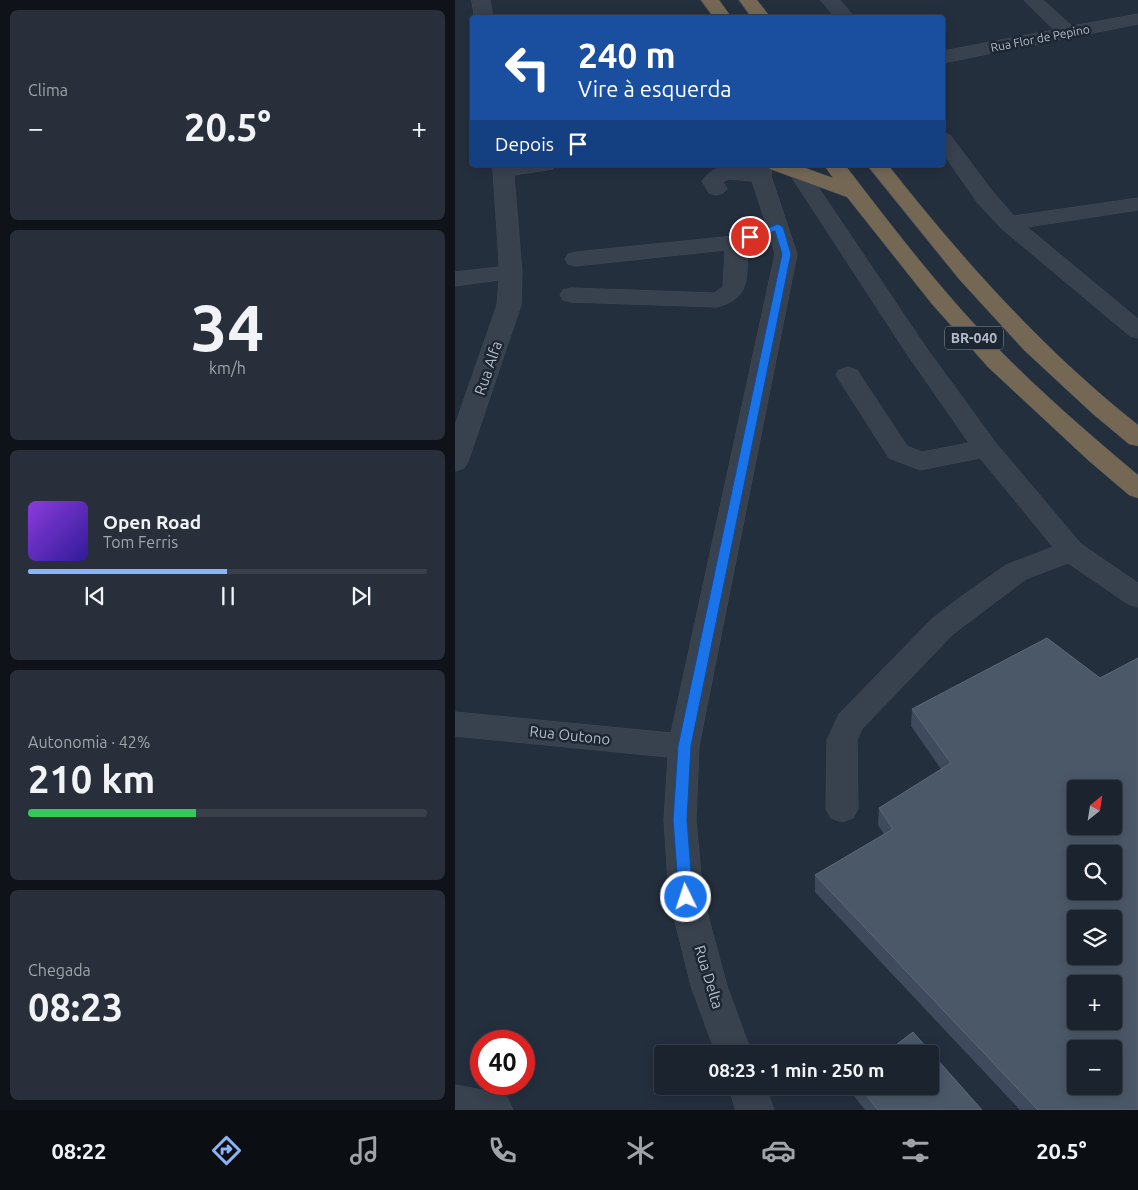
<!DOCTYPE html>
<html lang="pt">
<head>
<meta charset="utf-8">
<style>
  body { margin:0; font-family:Ubuntu,sans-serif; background:#282f3a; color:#f1f3f6; height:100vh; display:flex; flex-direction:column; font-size:19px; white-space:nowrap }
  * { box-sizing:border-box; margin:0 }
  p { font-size:16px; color:#a0a4aa }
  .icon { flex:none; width:28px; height:28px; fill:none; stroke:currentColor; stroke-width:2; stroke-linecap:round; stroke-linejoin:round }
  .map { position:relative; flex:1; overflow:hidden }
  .panel { display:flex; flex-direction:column; gap:10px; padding:10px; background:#0f1319; width:455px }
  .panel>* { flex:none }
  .guide { position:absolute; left:15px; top:15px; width:475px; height:152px; border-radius:5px; box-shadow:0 2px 12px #0003,0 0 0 1px #39404a; background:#1a4fa0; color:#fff; overflow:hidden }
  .needle { width:32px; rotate:30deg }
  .controls { position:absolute; left:612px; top:780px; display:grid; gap:10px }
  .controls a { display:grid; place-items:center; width:55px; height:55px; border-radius:5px; background:#1b232e; box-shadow:0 2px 12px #0003,0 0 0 1px #39404a; font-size:25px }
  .speed { position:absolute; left:15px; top:1030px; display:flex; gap:10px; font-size:25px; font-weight:700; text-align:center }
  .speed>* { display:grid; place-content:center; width:65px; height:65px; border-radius:50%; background:#1b232e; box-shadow:0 2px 12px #0003,0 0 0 1px #39404a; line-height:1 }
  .speed .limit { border:8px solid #d22; background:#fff; color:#111 }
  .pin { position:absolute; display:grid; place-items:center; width:42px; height:42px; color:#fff; margin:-21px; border:2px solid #fff; border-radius:50%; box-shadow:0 1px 5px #0007 }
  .me { position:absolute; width:55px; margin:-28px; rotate:356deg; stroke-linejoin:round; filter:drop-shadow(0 0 4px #0008) }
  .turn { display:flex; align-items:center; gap:18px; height:105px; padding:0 25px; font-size:22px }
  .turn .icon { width:65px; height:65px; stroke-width:2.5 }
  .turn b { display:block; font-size:35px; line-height:42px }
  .then { display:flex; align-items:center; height:48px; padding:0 25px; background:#0003; gap:10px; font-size:19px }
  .big { font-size:38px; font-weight:600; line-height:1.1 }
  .panel .card { flex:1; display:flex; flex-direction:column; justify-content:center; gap:8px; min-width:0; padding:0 18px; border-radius:8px; background:#282f3a }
  .panel .dial { align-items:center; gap:0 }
  .dial b { font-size:65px; line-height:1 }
  .song { display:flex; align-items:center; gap:15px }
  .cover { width:60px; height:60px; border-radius:8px; background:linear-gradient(135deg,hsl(270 70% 55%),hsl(250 70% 35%)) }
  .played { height:5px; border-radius:2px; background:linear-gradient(90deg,#8ab4f8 50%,#39404a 50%) }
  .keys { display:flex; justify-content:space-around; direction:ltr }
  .heat { display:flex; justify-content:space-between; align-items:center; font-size:28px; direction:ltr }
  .charge { height:8px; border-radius:4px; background:linear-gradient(90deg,#34c759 42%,#39404a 0) }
  .trip { position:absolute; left:199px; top:1045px; width:285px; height:50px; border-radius:5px; background:#1b232e; box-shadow:0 2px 12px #0003,0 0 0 1px #39404a; font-weight:600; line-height:50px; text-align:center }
  .tabs { display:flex; height:80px; justify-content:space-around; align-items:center; background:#0b0e12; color:#a0a4aa }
  .tabs .icon { width:35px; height:35px }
  .tabs .current { color:#8ab4f8 }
  .tabs b { font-size:22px; color:#f1f3f6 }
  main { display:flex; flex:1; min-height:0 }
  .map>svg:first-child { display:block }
</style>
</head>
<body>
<main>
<section class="panel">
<div class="card"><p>Clima</p>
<div class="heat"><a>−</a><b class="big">20.5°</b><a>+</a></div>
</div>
<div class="card dial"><b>34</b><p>km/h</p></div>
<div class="card">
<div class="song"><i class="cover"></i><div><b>Open Road</b><p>Tom Ferris</p></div></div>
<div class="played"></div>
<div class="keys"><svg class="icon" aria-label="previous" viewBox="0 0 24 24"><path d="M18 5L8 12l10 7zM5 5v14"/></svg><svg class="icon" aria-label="pause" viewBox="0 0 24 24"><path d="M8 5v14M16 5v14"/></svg><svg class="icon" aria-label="next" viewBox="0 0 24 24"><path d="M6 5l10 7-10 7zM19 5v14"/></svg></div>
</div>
<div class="card"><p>Autonomia · 42%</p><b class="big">210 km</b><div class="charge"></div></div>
<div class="card"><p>Chegada</p><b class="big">08:23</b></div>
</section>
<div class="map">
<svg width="683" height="1110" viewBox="0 0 683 1110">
  <rect width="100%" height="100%" fill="#242f3e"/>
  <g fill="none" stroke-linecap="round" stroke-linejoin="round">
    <defs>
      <g id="minor">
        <path d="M17,0h18l3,18h-18z"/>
        <path d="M366,0h19l15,18h-19z"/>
        <path d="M569,0h19l29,26 66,-12v10l-195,39v-12l111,-21z"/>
        <path d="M488,133l7,2 43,57 21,24 124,-18v12l-111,17 111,92v19l-8,-2 -129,-108 -24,-26 -34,-49z"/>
        <path d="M38,165h63l-3,4 -39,6 8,97 -1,33 -53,157 -4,6 -9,3v-46l42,-120 2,-25 -44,6v-14l44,-5z"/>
        <path d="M297,165h20l-1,11 26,78 -98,492 -3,74 7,77 24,89 25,68h-36l-25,-68 -22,-89 -5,-77 4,-63 -213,-21v-24l216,21 104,-479 -5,-17 -22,9c-2,30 4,52 -31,61l-146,-5 -8,-2 -3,-5 3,-5 8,-2 143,5 9,-6 2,-37 -149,16 -8,-2 -3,-5 3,-5 8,-2 158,-16 32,-12 -14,-43 -23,-2 -6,3 4,7 -4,4 -7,2 -7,-2 -7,-12c11,-17 31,-16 49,-13z"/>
        <path d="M344,167l7,2 121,180 68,93 86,102 57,39v24l-10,-3 -60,-41 -42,16 -73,55 -91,95 -5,11 1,69 -5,9 -11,4 -11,-4 -5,-9 1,-69 12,-26 94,-96 29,-22 44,-31 47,-18 -73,-89 -60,12 -31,-12 -53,-83 3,-5 9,-3 9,3 50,76 15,6 47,-9 -62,-89 -118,-181 3,-4z"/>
        <path d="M0,1085l39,7 13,5 6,13h-58z"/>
        <path d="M274,1086h36l9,24h-38z"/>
      </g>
      <g id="highway">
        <path d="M246,0h18l13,18h-18z"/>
        <path d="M284,0h18l14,18h-19z"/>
        <path d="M312,165h30l36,13 -9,-13h21c39,51 78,102 121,150 53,58 112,110 172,160v23l-9,-3 -41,-35 -100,-93 -56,-63 -85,-107 -77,-28z"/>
        <path d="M412,165h21c75,95 155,185 250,260v21l-9,-2 -36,-30 -69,-64 -65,-71z"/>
      </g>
    </defs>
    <use href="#minor" stroke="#414a57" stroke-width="1"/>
    <use href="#highway" stroke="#434c59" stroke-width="1"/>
    <use href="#minor" fill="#38414e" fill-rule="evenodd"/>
    <use href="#highway" fill="#746855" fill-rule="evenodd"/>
  </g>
  <g fill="#3f4b5c">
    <path d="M592,638l91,472h-118l-205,-218v-17l69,-41 -6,-9 1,-17 62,-39 -30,-43 1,-17z"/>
    <path d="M397,1086h78l52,24h-117l-14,-18z"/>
  </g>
  <g fill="#4b5868" stroke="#5c6777" fill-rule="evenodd">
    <path d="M592,638l53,40 38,-20v452h-100l-223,-235 78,-46 -14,-21 72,-45 -39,-54zM621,789h38v37h-38zM621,854h38v37h-38zM621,919h38v37h-38zM621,984h38v37h-38zM621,1049h38v37h-38z"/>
    <path d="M458,1032l69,78h-104l-19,-24h71v-32h-46z"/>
  </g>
  <path fill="#1a73e8" stroke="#114b97" d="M323,224l5,3 8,27 -100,492 -4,74 6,77 -2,4 -5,2 -5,-2 -2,-4 -6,-77 5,-74 104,-492 -7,-23 -25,8 -4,-2z"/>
  <g text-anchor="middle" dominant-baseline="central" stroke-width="5" stroke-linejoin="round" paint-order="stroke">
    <g font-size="12" fill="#b4bcc9" stroke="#1d2633">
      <text transform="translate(585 38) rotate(-11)">Rua Flor de Pepino</text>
    </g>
    <rect fill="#1d2633" stroke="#878f9c" stroke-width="1" x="490" y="326.5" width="58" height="23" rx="4"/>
    <g font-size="14" font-weight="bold" fill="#b4bcc9">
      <text x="519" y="338">BR-040</text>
    </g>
    <g font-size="15" fill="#b4bcc9" stroke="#1d2633">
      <text transform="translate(33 368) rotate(-71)">Rua Alfa</text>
      <text transform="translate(115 735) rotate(6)">Rua Outono</text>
      <text transform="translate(254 977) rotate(73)">Rua Delta</text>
    </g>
  </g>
</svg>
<div class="controls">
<a><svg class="needle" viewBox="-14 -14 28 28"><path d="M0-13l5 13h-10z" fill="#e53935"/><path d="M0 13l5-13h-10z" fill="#a0a4aa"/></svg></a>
<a><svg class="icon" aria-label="search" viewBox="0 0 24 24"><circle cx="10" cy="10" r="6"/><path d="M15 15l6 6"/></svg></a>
<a><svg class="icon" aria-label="layers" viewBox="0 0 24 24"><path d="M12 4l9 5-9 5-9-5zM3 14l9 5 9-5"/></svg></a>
<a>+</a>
<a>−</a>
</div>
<div class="speed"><div class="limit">40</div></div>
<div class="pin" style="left:295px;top:237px;background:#d93025"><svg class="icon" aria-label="arrive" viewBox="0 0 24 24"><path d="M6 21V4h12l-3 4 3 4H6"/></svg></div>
<svg class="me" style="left:231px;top:897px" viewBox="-20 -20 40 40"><circle r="17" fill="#1a73e8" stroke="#fff" stroke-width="3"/><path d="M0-11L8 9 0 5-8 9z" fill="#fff"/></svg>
<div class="trip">08:23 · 1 min · 250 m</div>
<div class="guide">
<div class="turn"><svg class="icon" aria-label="left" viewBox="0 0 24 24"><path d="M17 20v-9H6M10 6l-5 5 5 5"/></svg><div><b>240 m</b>Vire à esquerda</div></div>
<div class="then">Depois<svg class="icon" aria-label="arrive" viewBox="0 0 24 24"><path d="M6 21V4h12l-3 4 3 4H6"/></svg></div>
</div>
</div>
</main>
<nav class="tabs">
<b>08:22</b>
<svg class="icon current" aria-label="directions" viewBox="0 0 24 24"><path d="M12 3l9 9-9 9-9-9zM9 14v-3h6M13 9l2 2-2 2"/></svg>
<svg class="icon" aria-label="music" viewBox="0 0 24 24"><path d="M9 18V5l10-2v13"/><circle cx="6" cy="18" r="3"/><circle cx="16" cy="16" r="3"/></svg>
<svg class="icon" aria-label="phone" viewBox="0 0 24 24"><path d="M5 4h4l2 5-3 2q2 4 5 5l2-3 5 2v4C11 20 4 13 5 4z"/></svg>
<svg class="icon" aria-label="climate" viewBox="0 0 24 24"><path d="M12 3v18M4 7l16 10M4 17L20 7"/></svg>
<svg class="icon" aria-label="car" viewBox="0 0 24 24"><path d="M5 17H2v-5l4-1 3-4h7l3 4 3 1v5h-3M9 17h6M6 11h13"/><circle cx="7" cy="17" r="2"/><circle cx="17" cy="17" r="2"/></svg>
<svg class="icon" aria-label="filters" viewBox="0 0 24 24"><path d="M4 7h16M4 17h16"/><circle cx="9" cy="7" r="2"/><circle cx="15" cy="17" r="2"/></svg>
<b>20.5°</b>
</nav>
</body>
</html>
